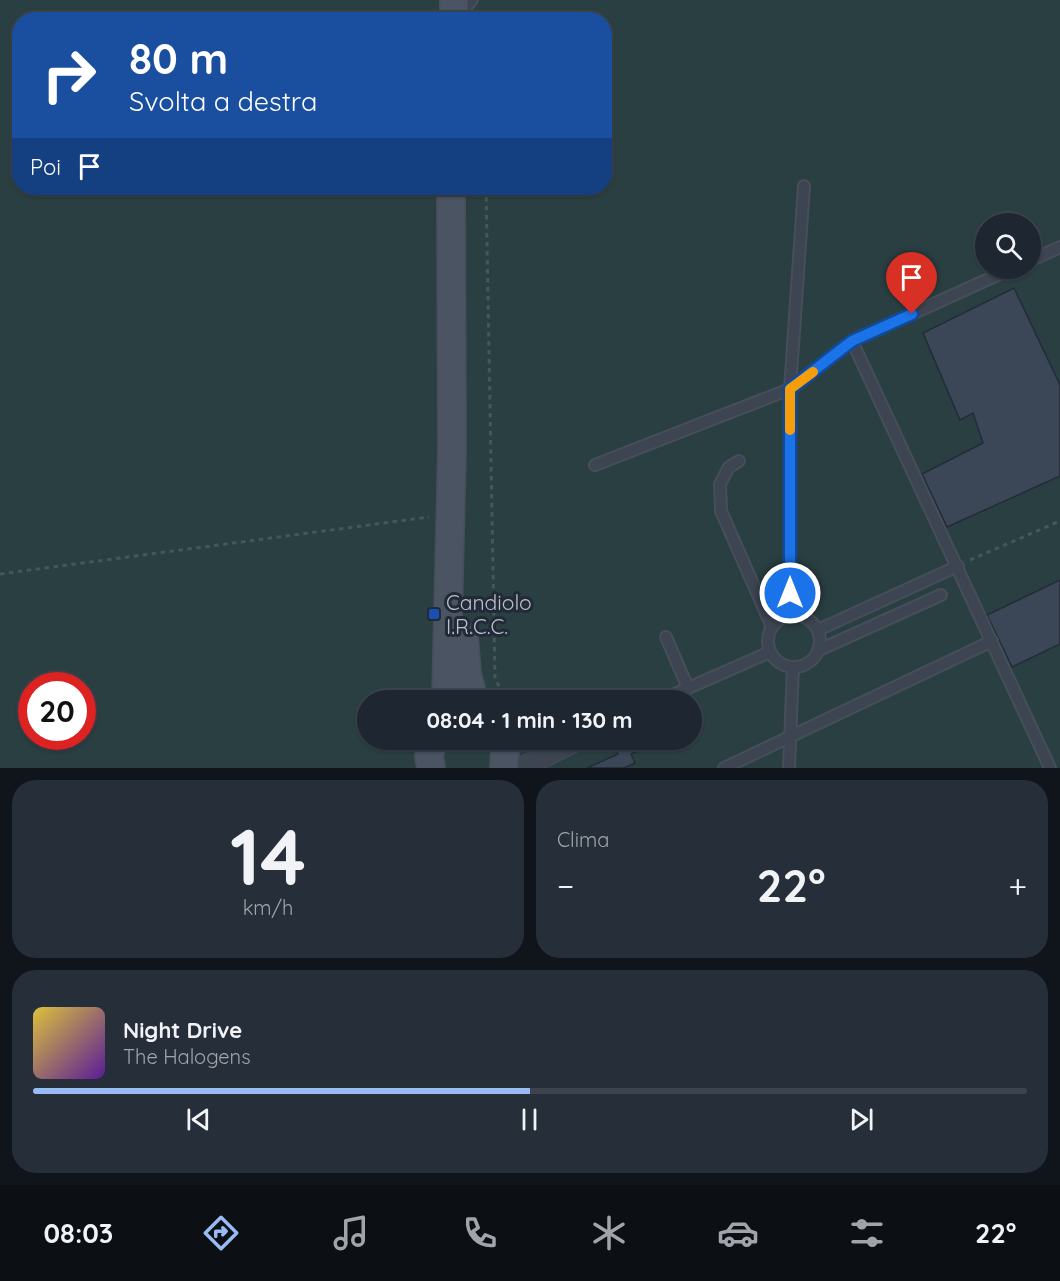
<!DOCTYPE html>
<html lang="it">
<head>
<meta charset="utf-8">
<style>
  body { margin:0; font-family:Quicksand,sans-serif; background:#262e39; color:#f1f3f6; height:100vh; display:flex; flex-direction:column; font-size:22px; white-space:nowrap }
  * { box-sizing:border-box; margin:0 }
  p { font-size:20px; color:#a1a5ab }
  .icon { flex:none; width:33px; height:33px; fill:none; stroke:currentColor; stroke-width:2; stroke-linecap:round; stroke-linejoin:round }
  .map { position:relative; height:768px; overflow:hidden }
  .drawer { display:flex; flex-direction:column; gap:12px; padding:12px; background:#10151b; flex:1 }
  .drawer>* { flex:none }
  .top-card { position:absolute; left:12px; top:12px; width:600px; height:183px; border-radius:24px; box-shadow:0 2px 4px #0004,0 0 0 2px #3c434d; background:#1a4fa0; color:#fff; overflow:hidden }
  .tools { position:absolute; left:975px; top:213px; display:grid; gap:12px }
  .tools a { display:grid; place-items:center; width:66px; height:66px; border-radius:50%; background:#1e2631; box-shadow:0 2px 4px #0004,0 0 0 2px #3c434d; font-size:30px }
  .speed { position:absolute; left:18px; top:672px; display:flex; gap:12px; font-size:30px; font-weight:700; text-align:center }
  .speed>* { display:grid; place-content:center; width:78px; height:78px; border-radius:50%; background:#1e2631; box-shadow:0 2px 4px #0004,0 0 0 2px #3c434d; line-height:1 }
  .speed .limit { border:9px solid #d22; background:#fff; color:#111 }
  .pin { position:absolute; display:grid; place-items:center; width:51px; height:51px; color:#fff; margin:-62px -26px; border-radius:50% 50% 50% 0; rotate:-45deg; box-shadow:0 0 6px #0007 }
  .pin .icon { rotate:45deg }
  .me { position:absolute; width:66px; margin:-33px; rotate:0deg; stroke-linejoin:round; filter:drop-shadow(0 0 4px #0008) }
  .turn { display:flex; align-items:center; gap:21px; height:126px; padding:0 18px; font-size:27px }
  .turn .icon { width:78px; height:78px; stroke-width:2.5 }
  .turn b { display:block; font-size:42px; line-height:51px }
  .then { display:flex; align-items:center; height:57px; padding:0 18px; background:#0003; gap:12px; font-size:22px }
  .big { font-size:45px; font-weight:700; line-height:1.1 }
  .drawer .widget { flex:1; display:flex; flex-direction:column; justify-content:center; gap:9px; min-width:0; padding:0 21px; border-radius:24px; background:#262e39 }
  .drawer .dial { align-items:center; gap:0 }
  .dial b { font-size:78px; line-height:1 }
  .song { display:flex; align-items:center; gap:18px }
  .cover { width:72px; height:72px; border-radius:9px; background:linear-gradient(135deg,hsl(50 70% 55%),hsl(270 70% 35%)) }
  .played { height:6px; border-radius:3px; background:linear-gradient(90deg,#97bbf2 50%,#3c434d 50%) }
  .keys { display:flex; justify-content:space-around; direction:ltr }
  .heat { display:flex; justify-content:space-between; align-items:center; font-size:33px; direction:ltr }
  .drawer .tiles { flex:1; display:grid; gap:12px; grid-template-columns:1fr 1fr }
  .widget:last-child { grid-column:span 2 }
  .trip { position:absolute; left:357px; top:690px; width:345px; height:60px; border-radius:30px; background:#1e2631; box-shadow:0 2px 4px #0004,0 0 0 2px #3c434d; font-weight:700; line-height:60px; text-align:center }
  .dock { display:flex; height:96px; justify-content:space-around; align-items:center; background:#0c0f14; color:#a1a5ab }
  .dock .icon { width:42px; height:42px }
  .dock .selected { color:#97bbf2 }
  .dock b { font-size:27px; color:#f1f3f6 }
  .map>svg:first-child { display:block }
</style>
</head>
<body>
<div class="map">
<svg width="1060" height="768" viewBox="0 0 1060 768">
  <rect width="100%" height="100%" fill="#283341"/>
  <path fill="#2a3f42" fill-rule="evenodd" d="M0,0h1060v768h-1060zM20,20h584v168h-584zM986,224h44v44h-44zM32,686h50v50h-50zM368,700h324v40h-324z"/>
  <g fill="#3b4756" stroke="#232c38" stroke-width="1.5">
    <path d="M1014,288l46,97v91l-113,51 -25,-53 61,-31 -10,-30 -13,7 -37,-87z"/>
    <path d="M1060,580v64l-48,23 -25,-52z"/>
    <path d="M612,740h53l-34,14 4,9 -11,5h-37l31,-14z"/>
  </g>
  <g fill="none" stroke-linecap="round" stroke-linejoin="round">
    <defs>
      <g id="lane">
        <path d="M459,15l13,-15"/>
        <path d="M1030,261l30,-14"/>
        <path d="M852,341l198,427"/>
        <path d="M739,461l-10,6 -9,17 1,27 51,116"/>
        <path d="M595,465l195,-76 62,-48 161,-73"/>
        <path d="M790,615v-226l14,-203"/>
        <circle cx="794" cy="641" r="26"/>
        <path d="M818,630l140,-64"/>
        <path d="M666,637l22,51"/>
        <path d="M819,650l122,-55"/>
        <path d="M661,700l109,-48"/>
        <path d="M724,768l268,-127"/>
        <path d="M789,768l4,-101"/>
      </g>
      <path id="street" d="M521,768l57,-28"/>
      <g id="secondary">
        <path d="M454,20v-20"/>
        <path d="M464,636l3,38 7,26"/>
        <path d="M446,700l6,-251 -1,-261"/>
        <path d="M501,740l4,9 -1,19"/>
        <path d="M431,768l-2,-12 4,-16"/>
      </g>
    </defs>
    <use href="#lane" stroke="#464e5a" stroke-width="14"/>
    <use href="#street" stroke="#464e5a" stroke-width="22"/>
    <use href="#secondary" stroke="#464e5a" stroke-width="30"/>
    <g stroke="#445859" stroke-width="3" stroke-dasharray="4.5 4.5" stroke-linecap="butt">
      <path d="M486,188l9,491 10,18 6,3"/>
      <path d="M970,560l90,-39"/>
      <path d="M0,574l429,-57"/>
    </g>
    <use href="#lane" stroke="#3c4551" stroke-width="10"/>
    <use href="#street" stroke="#3c4551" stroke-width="20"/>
    <use href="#secondary" stroke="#4b5463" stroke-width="27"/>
  </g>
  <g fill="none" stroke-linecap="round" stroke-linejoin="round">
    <defs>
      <path id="route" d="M790,593v-204l62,-48 60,-27"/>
    </defs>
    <use href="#route" stroke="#114b97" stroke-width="15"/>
    <use href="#route" stroke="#1a73e8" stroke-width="10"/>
    <path stroke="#f59e0b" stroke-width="10" d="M790,430v-41l23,-17"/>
  </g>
  <rect fill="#1a4fb4" stroke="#212a36" stroke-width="2" x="428" y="608" width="12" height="12" rx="3"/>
  <g text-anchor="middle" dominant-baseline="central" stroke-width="6" stroke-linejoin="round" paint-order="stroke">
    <g font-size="21" fill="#b9c0cb" stroke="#212a36" text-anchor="start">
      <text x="446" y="602">Candiolo<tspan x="446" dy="24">I.R.C.C.</tspan></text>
    </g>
  </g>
</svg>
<div class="tools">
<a><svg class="icon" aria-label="search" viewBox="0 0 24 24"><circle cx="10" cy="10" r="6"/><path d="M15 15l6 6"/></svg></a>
</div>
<div class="speed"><div class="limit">20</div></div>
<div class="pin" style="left:912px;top:314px;background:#d93025"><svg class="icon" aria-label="arrive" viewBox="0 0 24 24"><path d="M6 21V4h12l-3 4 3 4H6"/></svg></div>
<svg class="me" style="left:790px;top:593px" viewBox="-20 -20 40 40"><circle r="17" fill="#1a73e8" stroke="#fff" stroke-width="3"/><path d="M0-11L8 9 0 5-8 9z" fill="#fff"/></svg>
<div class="trip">08:04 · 1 min · 130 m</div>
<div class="top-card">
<div class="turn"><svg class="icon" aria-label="right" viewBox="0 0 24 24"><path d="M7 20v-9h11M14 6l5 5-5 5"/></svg><div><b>80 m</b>Svolta a destra</div></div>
<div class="then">Poi<svg class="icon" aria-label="arrive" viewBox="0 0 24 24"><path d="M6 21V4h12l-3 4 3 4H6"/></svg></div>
</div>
</div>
<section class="drawer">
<div class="tiles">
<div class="widget dial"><b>14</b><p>km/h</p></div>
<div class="widget"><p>Clima</p>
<div class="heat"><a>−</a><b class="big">22°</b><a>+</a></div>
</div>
<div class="widget">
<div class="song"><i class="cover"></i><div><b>Night Drive</b><p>The Halogens</p></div></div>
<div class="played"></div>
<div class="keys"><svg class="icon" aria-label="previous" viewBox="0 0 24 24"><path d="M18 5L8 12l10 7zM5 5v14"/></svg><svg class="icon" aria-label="pause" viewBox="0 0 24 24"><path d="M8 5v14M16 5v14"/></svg><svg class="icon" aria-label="next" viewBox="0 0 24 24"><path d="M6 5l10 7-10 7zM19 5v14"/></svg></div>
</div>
</div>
</section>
<nav class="dock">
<b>08:03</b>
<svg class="icon selected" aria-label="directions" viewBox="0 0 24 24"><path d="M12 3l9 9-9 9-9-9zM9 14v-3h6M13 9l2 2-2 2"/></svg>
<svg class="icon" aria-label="music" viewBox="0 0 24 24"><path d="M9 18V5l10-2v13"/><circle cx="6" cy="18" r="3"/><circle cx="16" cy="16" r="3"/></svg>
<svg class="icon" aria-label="phone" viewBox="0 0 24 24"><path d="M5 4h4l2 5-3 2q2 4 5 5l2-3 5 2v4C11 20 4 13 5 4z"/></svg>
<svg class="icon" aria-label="climate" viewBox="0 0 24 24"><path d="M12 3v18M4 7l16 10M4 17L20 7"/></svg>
<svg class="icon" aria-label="car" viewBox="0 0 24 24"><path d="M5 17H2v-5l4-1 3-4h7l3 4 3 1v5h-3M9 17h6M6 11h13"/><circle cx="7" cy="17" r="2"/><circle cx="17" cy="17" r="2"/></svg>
<svg class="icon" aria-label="filters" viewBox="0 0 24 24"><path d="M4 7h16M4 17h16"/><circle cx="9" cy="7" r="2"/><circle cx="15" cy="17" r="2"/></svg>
<b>22°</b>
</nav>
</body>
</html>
